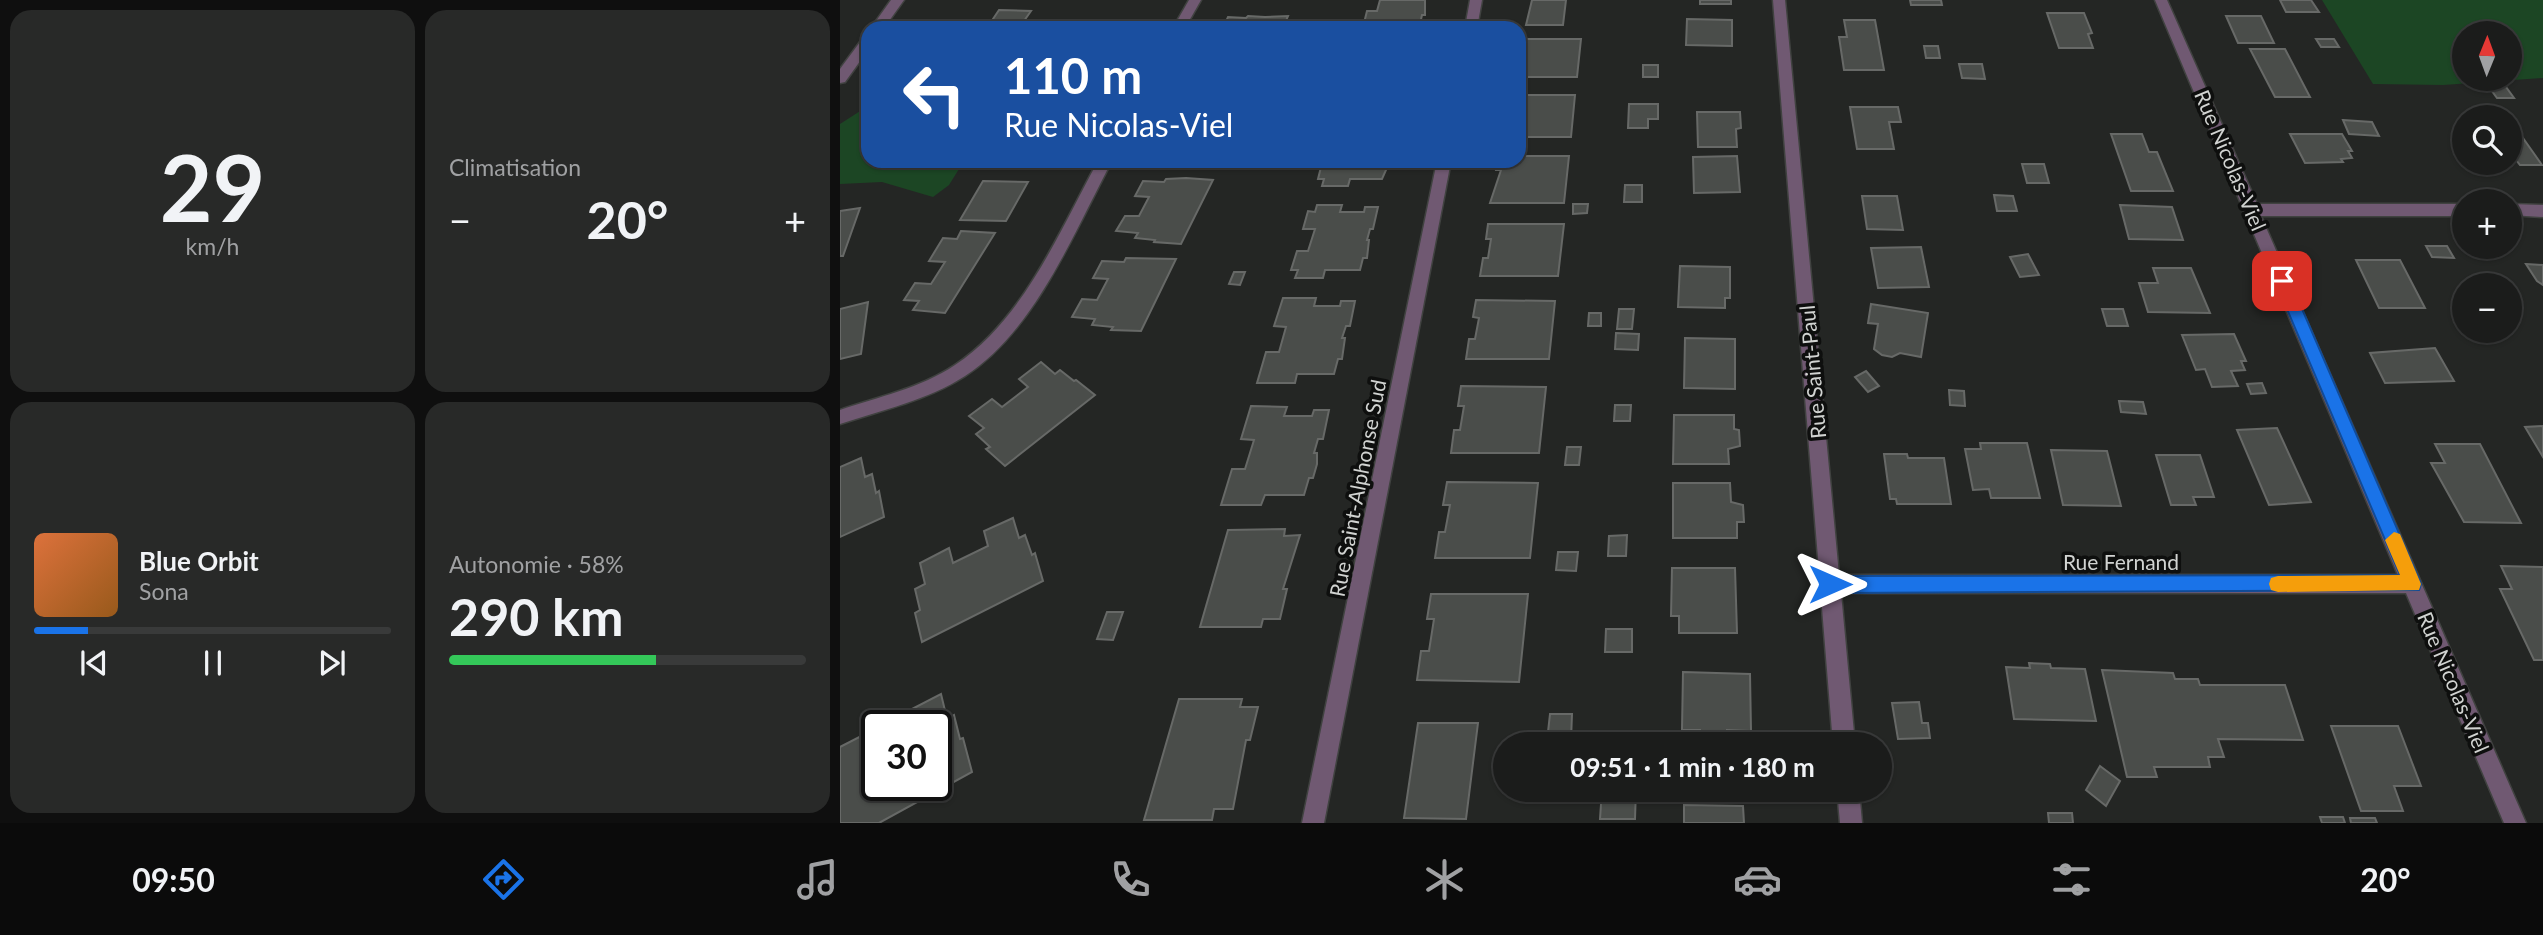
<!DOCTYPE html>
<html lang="fr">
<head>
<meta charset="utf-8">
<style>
  body { margin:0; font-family:Lato,sans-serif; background:#282928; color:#f1f3f6; height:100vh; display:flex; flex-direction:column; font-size:26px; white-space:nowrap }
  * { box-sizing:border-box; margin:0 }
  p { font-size:23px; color:#a0a1a3 }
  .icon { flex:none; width:38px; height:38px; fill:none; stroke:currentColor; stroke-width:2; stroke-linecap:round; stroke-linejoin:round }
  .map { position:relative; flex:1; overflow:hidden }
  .sheet { display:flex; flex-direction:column; gap:10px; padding:10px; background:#0f0f0f; width:840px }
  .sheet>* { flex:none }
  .guide { position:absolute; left:21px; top:21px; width:665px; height:147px; border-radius:21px; box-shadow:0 2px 5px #0004,0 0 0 2px #393a3a; background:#1a4fa0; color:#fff; overflow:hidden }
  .needle { width:46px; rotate:1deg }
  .tools { position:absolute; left:1612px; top:21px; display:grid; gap:14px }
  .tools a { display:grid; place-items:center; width:70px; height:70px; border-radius:50%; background:#1b1c1b; box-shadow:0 2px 5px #0004,0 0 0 2px #393a3a; font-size:35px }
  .speed { position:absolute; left:21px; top:710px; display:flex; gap:14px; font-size:35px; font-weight:700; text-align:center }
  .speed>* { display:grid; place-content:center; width:91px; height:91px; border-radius:50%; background:#1b1c1b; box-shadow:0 2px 5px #0004,0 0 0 2px #393a3a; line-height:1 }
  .speed .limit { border:4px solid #111; border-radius:10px; background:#fff; color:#111 }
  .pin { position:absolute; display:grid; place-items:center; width:60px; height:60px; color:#fff; margin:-30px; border-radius:14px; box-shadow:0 4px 10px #0006 }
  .me { position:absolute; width:77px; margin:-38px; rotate:90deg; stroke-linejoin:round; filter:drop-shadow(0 0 5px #0008) }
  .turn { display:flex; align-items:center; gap:24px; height:147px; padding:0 28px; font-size:32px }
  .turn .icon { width:91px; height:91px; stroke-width:2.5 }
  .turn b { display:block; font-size:49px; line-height:60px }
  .big { font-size:52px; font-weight:700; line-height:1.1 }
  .sheet .tile { flex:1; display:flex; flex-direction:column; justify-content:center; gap:10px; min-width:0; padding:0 24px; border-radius:21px; background:#282928 }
  .sheet .dial { align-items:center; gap:0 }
  .dial b { font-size:91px; line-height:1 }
  .song { display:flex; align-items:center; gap:21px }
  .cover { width:84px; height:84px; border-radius:10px; background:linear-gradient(135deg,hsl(20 70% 55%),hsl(30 70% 35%)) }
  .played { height:7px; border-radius:4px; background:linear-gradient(90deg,#1a73e8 15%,#393a3a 15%) }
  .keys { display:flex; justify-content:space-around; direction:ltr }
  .heat { display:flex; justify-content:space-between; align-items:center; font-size:38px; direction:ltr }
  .charge { height:10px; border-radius:5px; background:linear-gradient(90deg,#34c759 58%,#393a3a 0) }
  .sheet .tiles { flex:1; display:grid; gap:10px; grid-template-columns:repeat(2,1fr) }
  .trip { position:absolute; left:653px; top:732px; width:399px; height:70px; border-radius:35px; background:#1b1c1b; box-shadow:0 2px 5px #0004,0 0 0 2px #393a3a; font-weight:700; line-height:70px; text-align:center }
  .tabs { display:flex; height:112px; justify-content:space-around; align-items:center; background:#0b0b0b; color:#a0a1a3 }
  .tabs .icon { width:49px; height:49px }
  .tabs .selected { color:#1a73e8 }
  .tabs b { font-size:32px; color:#f1f3f6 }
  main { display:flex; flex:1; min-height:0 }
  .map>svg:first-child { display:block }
</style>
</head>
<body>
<main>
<section class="sheet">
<div class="tiles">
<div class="tile dial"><b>29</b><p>km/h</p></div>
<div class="tile"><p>Climatisation</p>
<div class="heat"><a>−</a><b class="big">20°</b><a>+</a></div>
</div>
<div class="tile">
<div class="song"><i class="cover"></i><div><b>Blue Orbit</b><p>Sona</p></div></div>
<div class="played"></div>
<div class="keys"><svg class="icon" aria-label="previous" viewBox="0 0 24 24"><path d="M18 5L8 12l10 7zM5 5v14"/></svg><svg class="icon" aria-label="pause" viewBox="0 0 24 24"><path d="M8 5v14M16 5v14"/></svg><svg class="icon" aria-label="next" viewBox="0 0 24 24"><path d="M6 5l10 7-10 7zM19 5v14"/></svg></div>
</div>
<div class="tile"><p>Autonomie · 58%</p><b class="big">290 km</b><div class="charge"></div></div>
</div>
</section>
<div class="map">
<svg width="1703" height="823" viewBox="0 0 1703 823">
  <rect width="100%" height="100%" fill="#242624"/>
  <g fill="#1c4624" fill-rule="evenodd">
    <path d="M1482,0h221v78l-100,7 -70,-1zM1624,33h46v46h-46z"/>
    <path d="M28,106v55h96l-15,24 -16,12 -51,-15 -42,2v-60z"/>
  </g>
  <g fill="#4a4d4a" stroke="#676967" stroke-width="2">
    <path d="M540,0h45v15h-3l-2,9 -28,-1 -2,5h-22l1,-5h-5l3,-12h10z"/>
    <path d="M692,0h34l-3,25h-37z"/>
    <rect x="860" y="0" width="31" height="4"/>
    <path d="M1070,0h31l1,5h-31z"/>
    <path d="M1440,0h31l8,12h-33z"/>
    <path d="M159,10l32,1 -12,17h-32z"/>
    <path d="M1207,13h37l8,20 -4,1 5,14h-34z"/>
    <path d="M408,16l17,1 23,-1 -5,12h-60l5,-11 18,1z"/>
    <path d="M1386,16h35l13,27h-36z"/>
    <path d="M847,19l45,1v26l-46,-1z"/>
    <path d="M1004,20h31l9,50h-40l-5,-33h8z"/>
    <path d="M679,39h62l-4,38h-58z"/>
    <path d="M1476,39h18l5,8h-18z"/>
    <path d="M1084,46h14l2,12h-14z"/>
    <path d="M1410,49h35l25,48h-35z"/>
    <path d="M1119,64h23l3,15 -23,-1z"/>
    <rect x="803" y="65" width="15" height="12"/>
    <path d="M1649,87h17l8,11h-17z"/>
    <path d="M679,95h56l-4,42h-52z"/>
    <path d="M789,104h29v15h-10v9h-20z"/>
    <path d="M1010,107h48l3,15h-12l5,27h-37z"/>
    <path d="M857,112h43l1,16 -5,1 1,18h-39z"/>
    <path d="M1503,120l29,2 7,14 -30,-2z"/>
    <path d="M1670,131h8l24,34h-22l-4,-5h-6z"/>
    <path d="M1271,134h31l7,18h8l16,39h-42z"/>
    <path d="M1450,134h52l10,17h-4l4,7 -11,1 2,3 -38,1z"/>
    <path d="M679,156h50l-5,47h-74l11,-33h-5l1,-9h22z"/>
    <path d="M897,156l3,36 -46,1 -1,-36z"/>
    <path d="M494,161h56l-8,18h-32l-2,7h-26l2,-7h-6l4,-16z"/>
    <path d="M1182,164h22l5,19h-22z"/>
    <path d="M346,178l27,2 -32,64 -27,-2 1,-2 -20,-2 3,-5 -22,-2 9,-15h14l10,-19 -14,-1 8,-15 21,1 2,-3z"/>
    <path d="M143,181l45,1 -22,39 -46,-1z"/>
    <path d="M785,185h17v17h-18z"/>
    <path d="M1154,195l19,1 4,15h-20z"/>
    <path d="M1022,196h35l6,34 -36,-1z"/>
    <path d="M733,204h15l-1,9 -14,1z"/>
    <path d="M477,205h25l-2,7h24l1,-5h13l-5,22h-3l-3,11h2l-2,18h-4l-3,12h-35l-2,8h-28l3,-8h-7l6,-19h11l7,-22h-12l5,-18 7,1z"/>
    <path d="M1280,205l52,2 11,33 -54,-1z"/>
    <path d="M20,208l-17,48h-3v-45z"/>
    <path d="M648,224h76l-6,52h-78l3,-18h5l3,-19h-5z"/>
    <path d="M121,231l34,2 -50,80 -32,-3 6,-9 -15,-1 11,-17 16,1 14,-22 -16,-1 14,-23 14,1z"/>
    <path d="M1586,246h21l7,12 -22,-1z"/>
    <path d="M1081,247l8,40 -51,1 -7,-40z"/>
    <path d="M1188,254l11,21 -19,2 -10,-20z"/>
    <path d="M286,258l50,1 -35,72 -30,-1 2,-3 -21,-2 3,-6 -23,-2 10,-18 15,1 11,-21 -15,-1 9,-17 22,1z"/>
    <path d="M1516,260h44l25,48h-46z"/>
    <path d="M1686,264l17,1v20l-6,-4z"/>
    <path d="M840,266l50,1v31h-5v10l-47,-1z"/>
    <path d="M1313,268h38l19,45 -62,-1 -9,-29h19z"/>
    <path d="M394,272h11l-5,13 -11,-1z"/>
    <path d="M443,298h33l-2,8h26l1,-5h14l-5,25h-4l-4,12h3l-3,21h-4l-4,15h-37l-2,9h-38l9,-31h13l7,-25 -12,-1z"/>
    <path d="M636,300l79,1 -6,58h-83l3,-20h6l4,-21 -6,-1z"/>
    <path d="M28,302l-7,52 -21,5v-50z"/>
    <path d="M1031,304l57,9 -7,44 -21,-4 -8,4 -10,-2 -8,-6 4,-25 -10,-1z"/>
    <path d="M779,309h15l-2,20h-15z"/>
    <path d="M1262,309h21l5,17h-21z"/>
    <path d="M749,313h12v13h-13z"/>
    <path d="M776,333l23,1 -1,16 -23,-1z"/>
    <path d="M1394,334l12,27h-5l4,9 -14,1 7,15 -26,1 -7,-18 -9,1 -14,-35z"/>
    <path d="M845,338l50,1v50l-51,-1z"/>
    <path d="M1595,348l19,33 -69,2 -15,-30z"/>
    <path d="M201,362l14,12 5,-4 14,11 2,-1 19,15 -90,71 -19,-17 4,-2 -14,-13 8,-6 -15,-12 23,-17 10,8 26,-20 -9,-8z"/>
    <path d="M1026,371l13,15 -11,6 -13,-15z"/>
    <path d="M1422,383l4,10 -15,1 -4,-10z"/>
    <path d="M621,386l85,1 -7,66h-88l3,-23h6l4,-24h-6z"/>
    <path d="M1109,390l15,1 1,15 -15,-1z"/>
    <path d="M1279,401l24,1 3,12 -25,-2z"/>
    <path d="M775,405h16l-1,16h-16z"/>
    <path d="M411,406l36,1 -3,9h28l2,-6h15l-6,29h-5l-4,14h3v11l-4,14h-4l-5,17h-39l-4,10h-40l11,-36h13l9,-29 -13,-1z"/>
    <path d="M834,415h60v14l5,1 1,16 -12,3 1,15h-56z"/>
    <path d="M1703,426v31l-18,-30z"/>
    <path d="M1437,428l34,74 -42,3 -32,-75z"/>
    <path d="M1140,443h47l13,55h-49l-2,-9 -16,1 -8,-41h16z"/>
    <path d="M1595,444h45l41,79 -57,-1 -33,-59h14z"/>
    <path d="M727,447h14l-2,18h-14z"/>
    <path d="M1211,450l56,1 14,55 -58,-1z"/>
    <path d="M1044,454h23l1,4h36l7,46h-54l-1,-5h-6z"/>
    <path d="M1316,455h44l14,42h-21l3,8h-25z"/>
    <path d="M21,458l4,19 7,-3 4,19 3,-2 5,26 -44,20v-70z"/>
    <path d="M607,482l91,1 -8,75h-95l4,-26h6l5,-27h-7z"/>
    <path d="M833,483h57l1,19 12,3 1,17h-7v16h-64z"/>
    <path d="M173,518l6,20 6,-3 7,20 3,-2 8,28 -121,61 -7,-29 5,-3 -5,-21 10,-5 -5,-21 29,-15 4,15 35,-17 -4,-15z"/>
    <path d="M445,529l-1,7 16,-1 -17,54h4l-7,30h-17l-2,8h-61l28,-97z"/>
    <path d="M787,535l-1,21h-18l1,-20z"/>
    <path d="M718,552h20l-2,19 -20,-1z"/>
    <path d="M1661,566l42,1v93h-9l-34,-71h12z"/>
    <path d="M832,568h63l2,65h-58v-17h-8z"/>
    <path d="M591,594h97l-9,88 -102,-2 4,-29h8l5,-32h-7z"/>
    <path d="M267,612h16l-10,28 -16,-1z"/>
    <path d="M766,629h26v23h-27z"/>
    <path d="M1189,663l21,1 1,4 34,1 11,52 -82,-2 -8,-52 24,1z"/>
    <path d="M1262,670l71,3 2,6h23l2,6h85l18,55 -85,-1 6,18h-16l2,10h-56l3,10h-30z"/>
    <path d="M843,672l67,2 1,57 -24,-1v14h-28l1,-14h-18z"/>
    <path d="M101,694l6,25 7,-4 6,24 3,-1 9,34 -93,51h-39v-76l29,-15 3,17 5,-3v40h59v-60h-24l-4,-15z"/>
    <path d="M339,699h63l-2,8h18l-8,33h-4l-13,69h-19l-2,11h-68z"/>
    <path d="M1079,702l3,21h6l2,15 -32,1 -6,-36z"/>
    <path d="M710,714h22l-1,26 -24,1z"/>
    <path d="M578,723h60l-12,96 -62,-1z"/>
    <path d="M1491,726h67l23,60h-27l9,25h-42z"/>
    <path d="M1260,766l20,15 -14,25 -20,-16z"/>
    <path d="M762,789h34l-1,30h-35z"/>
    <path d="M844,805l59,1 1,17h-60z"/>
    <path d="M1208,813h24l1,10h-24z"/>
    <path d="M1480,817h23l2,6h-23z"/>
    <path d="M1510,818h25l2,5h-26z"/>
  </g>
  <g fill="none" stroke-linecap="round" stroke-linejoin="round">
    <defs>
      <g id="street">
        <path d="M51,0h13l-20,28h-13z"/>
        <path d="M349,0h12l-16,28h-12z"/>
        <path d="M630,0h12l-5,28h-12z"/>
        <path d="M933,0h12l54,575h559l-243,-575h12l90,204h207v12h-203l265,607h-22l-98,-230h-565l14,151h-22z"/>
        <path d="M28,37v13l-23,32 -5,1v-14l23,-31z"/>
        <path d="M258,161h14c-38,71 -77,170 -147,215 -37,24 -83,34 -125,48v-14c38,-13 81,-22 115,-45 69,-46 104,-133 143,-204z"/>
        <path d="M597,161h14l-127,662h-22z"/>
        <path d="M1670,204l33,1v12l-33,-2z"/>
        <path d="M997,789h22l3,34h-22z"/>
      </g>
    </defs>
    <use href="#street" stroke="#404240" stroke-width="3"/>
    <use href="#street" fill="#705972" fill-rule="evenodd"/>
  </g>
  <path fill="#1a73e8" stroke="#114b97" stroke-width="2" d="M1442,276l8,5 131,303 -2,6 -589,3 -6,-3 -3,-6 3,-6 6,-2 570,-1 -125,-294z"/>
  <path fill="#f59e0b" d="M1554,532l6,2 21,50 -2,6 -141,2 -7,-2 -2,-6 2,-6 7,-2 122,-1 -15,-35z"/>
  <g text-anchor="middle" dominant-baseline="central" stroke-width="7" stroke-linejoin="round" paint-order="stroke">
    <g font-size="21" fill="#d1d3d1" stroke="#0e0f0e">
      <text transform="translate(1391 160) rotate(67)">Rue Nicolas-Viel</text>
      <text transform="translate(972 372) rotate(-95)">Rue Saint-Paul</text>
      <text transform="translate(517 488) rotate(-79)">Rue Saint-Alphonse Sud</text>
      <text x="1281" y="561">Rue Fernand</text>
      <text transform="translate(1614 682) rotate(67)">Rue Nicolas-Viel</text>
    </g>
  </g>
</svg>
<div class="tools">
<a><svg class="needle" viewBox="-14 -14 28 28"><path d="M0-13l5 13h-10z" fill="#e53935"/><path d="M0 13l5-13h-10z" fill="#a0a1a3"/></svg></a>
<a><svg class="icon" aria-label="search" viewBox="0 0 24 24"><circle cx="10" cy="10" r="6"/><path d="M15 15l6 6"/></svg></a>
<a>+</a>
<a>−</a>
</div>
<div class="speed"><div class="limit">30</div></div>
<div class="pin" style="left:1442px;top:281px;background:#d93025"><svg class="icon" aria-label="arrive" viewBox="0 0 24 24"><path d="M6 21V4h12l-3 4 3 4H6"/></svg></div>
<svg class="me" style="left:990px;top:584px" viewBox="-20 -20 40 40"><path d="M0-17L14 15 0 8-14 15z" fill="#1a73e8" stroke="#fff" stroke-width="4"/></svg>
<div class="trip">09:51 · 1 min · 180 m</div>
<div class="guide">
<div class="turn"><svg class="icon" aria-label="left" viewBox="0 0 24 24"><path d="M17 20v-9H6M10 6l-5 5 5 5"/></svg><div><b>110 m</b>Rue Nicolas-Viel</div></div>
</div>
</div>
</main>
<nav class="tabs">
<b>09:50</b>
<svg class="icon selected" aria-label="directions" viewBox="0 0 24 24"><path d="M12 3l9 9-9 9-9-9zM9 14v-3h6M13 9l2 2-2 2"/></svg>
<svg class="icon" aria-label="music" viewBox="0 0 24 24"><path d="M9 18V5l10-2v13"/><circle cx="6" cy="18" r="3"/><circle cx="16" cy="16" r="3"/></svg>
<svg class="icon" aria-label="phone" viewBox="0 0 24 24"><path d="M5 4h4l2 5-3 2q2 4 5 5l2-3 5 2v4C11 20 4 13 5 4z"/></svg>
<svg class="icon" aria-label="climate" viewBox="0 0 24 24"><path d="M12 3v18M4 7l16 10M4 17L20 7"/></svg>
<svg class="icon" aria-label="car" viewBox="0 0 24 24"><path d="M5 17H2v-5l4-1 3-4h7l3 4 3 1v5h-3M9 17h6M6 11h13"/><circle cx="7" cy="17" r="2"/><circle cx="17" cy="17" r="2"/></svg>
<svg class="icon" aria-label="filters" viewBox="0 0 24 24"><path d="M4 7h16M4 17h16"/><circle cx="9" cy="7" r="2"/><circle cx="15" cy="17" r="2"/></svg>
<b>20°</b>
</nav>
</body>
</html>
